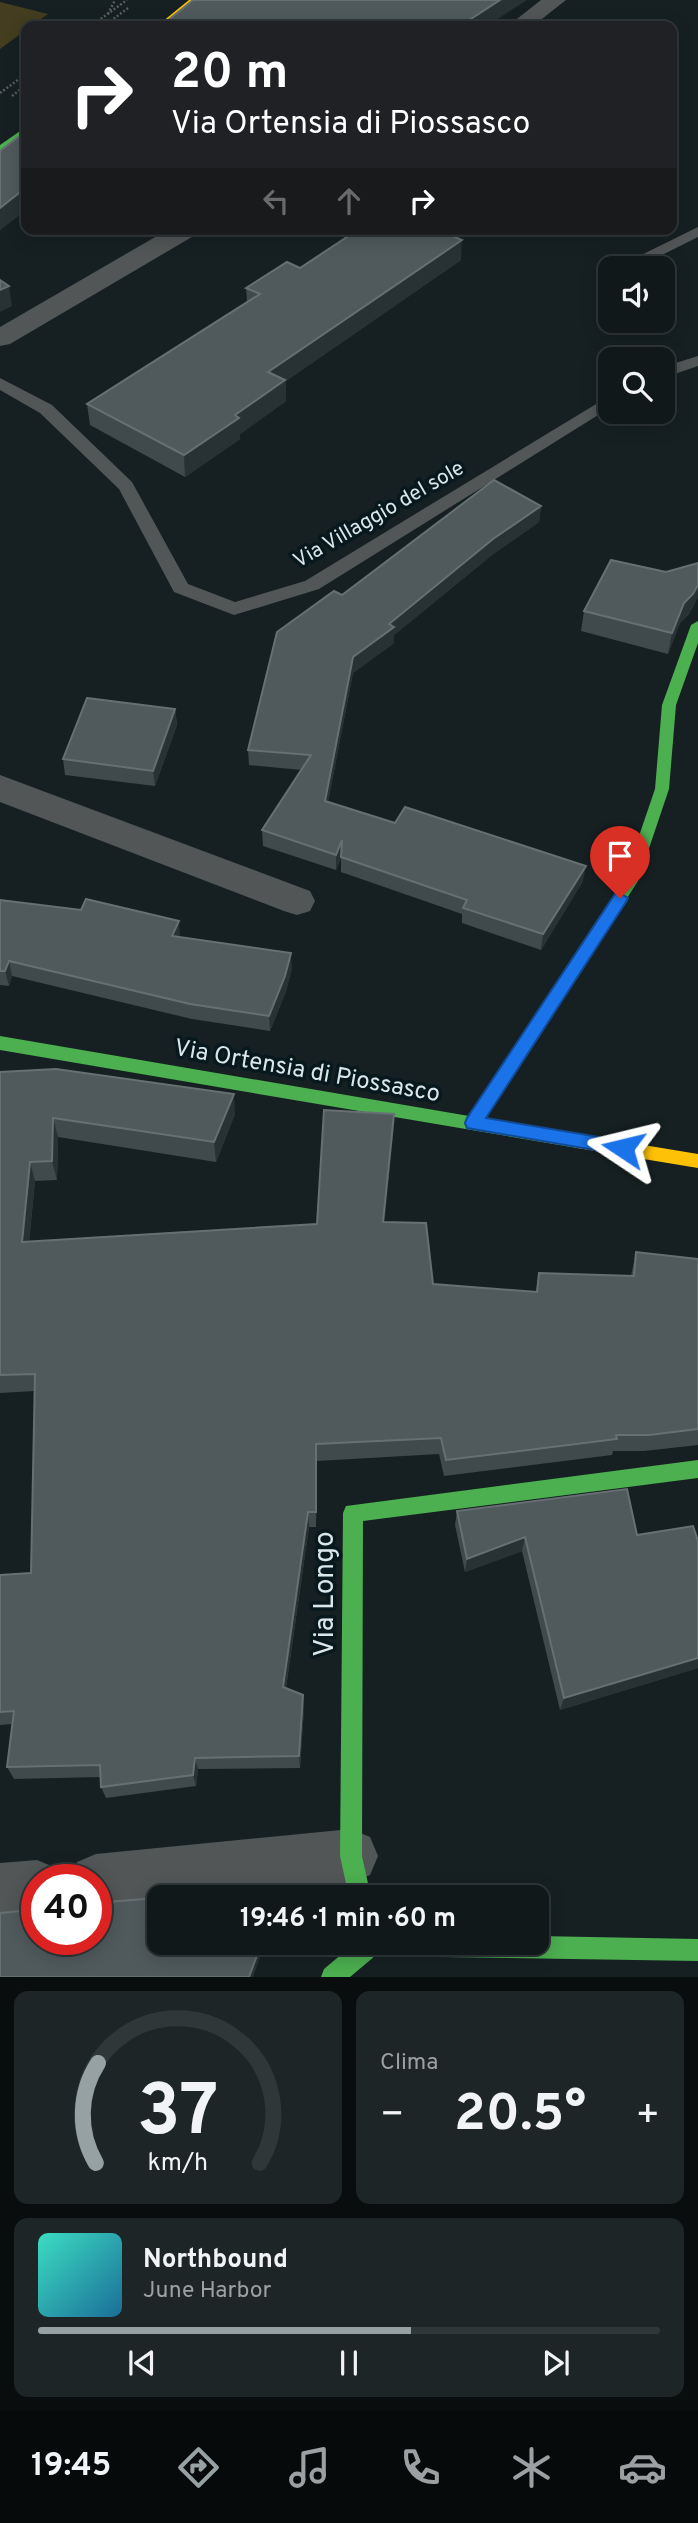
<!DOCTYPE html>
<html lang="it">
<head>
<meta charset="utf-8">
<style>
  body { margin:0; font-family:Overpass,sans-serif; background:#1e2527; color:#f1f3f6; height:100vh; display:flex; flex-direction:column; font-size:26px; white-space:nowrap }
  * { box-sizing:border-box; margin:0 }
  p { font-size:23px; color:#9ca0a2 }
  .icon { flex:none; width:38px; height:38px; fill:none; stroke:currentColor; stroke-width:2; stroke-linecap:round; stroke-linejoin:round }
  .map { position:relative; height:1977px; overflow:hidden }
  .side { display:flex; flex-direction:column; gap:14px; padding:14px; background:#090d0e; flex:1 }
  .side>* { flex:none }
  .hud { position:absolute; left:21px; top:21px; width:656px; height:214px; border-radius:14px; box-shadow:0 4px 18px #0003,0 0 0 2px #303739; background:#202124; color:#fff; overflow:hidden }
  .tools { position:absolute; left:598px; top:256px; display:grid; gap:14px }
  .tools a { display:grid; place-items:center; width:77px; height:77px; border-radius:14px; background:#10181a; box-shadow:0 4px 18px #0003,0 0 0 2px #303739; font-size:35px }
  .speed { position:absolute; left:21px; top:1864px; display:flex; gap:14px; font-size:35px; font-weight:700; text-align:center }
  .speed>* { display:grid; place-content:center; width:91px; height:91px; border-radius:50%; background:#10181a; box-shadow:0 4px 18px #0003,0 0 0 2px #303739; line-height:1 }
  .speed .limit { border:10px solid #d22; background:#fff; color:#111 }
  .pin { position:absolute; display:grid; place-items:center; width:60px; height:60px; color:#fff; margin:-72px -30px; border-radius:50% 50% 50% 0; rotate:-45deg; box-shadow:0 0 7px #0007 }
  .pin .icon { rotate:45deg }
  .me { position:absolute; width:77px; margin:-38px; rotate:280deg; stroke-linejoin:round; filter:drop-shadow(0 0 5px #0008) }
  .turn { display:flex; align-items:center; gap:24px; height:147px; padding:0 35px; font-size:32px }
  .turn .icon { width:91px; height:91px; stroke-width:2.5 }
  .turn b { display:block; font-size:49px; line-height:60px }
  .lanes { display:flex; align-items:center; height:66px; padding:0 35px; background:#0003; justify-content:center; gap:35px; direction:ltr }
  .lanes .off { opacity:.35 }
  .big { font-size:52px; font-weight:700; line-height:1.1 }
  .side .widget { flex:1; display:flex; flex-direction:column; justify-content:center; gap:10px; min-width:0; padding:0 24px; border-radius:14px; background:#1e2527 }
  .side .dial { align-items:center; gap:0 }
  .dial svg { height:182px; overflow:visible; fill:none; stroke:#303739; stroke-width:7; stroke-linecap:round; text-anchor:middle }
  .dial text { fill:#f1f3f6; stroke:none }
  .song { display:flex; align-items:center; gap:21px }
  .cover { width:84px; height:84px; border-radius:10px; background:linear-gradient(135deg,hsl(170 70% 55%),hsl(200 70% 35%)) }
  .played { height:7px; border-radius:4px; background:linear-gradient(90deg,#95a1a3 60%,#303739 60%) }
  .keys { display:flex; justify-content:space-around; direction:ltr }
  .heat { display:flex; justify-content:space-between; align-items:center; font-size:38px; direction:ltr }
  .side .tiles { flex:1; display:grid; gap:14px; grid-template-columns:1fr 1fr }
  .widget:last-child { grid-column:span 2 }
  .trip { position:absolute; left:147px; top:1885px; width:402px; height:70px; border-radius:14px; background:#10181a; box-shadow:0 4px 18px #0003,0 0 0 2px #303739; font-weight:700; line-height:70px; text-align:center }
  .tabs { display:flex; height:112px; justify-content:space-around; align-items:center; background:#060a0a; color:#9ca0a2 }
  .tabs .icon { width:49px; height:49px }
  .tabs .current { color:#95a1a3 }
  .tabs b { font-size:32px; color:#f1f3f6 }
  .map>svg:first-child { display:block }
</style>
</head>
<body>
<div class="map">
<svg width="698" height="1977" viewBox="0 0 698 1977">
  <rect width="100%" height="100%" fill="#162022"/>
  <path fill="#443d1f" d="M0,2l48,12 -17,12h-5v4l-26,19z"/>
  <g fill="none" stroke-linecap="round" stroke-linejoin="round">
    <g stroke="#575c5e" stroke-width="2.5" stroke-dasharray="2 2" stroke-linecap="butt">
      <path d="M108,14l7,-14"/>
      <path d="M91,26l36,-26"/>
      <path d="M104,26l24,-18"/>
      <path d="M0,93l26,-19"/>
      <path d="M12,96l14,-11"/>
    </g>
    <g fill="#525656" fill-rule="evenodd">
      <path d="M698,227v10l-62,31h-21z"/>
      <path d="M698,356v10l-35,12v-11z"/>
      <path d="M0,378l52,27 80,77 56,102 47,18 70,-21 306,-186v12l-292,182 -85,26 -60,-23 -55,-103 -79,-76 -40,-23z"/>
    </g>
    <g fill="#525656" fill-rule="evenodd">
      <path d="M541,0h25l-33,26h-25z"/>
      <path d="M169,229h31l-3,5 -187,110 -10,2v-19z"/>
      <path d="M0,775l310,116 5,10 -5,10 -13,4 -13,-4 -284,-109z"/>
      <path d="M351,1829l19,8 8,19 -8,19 -19,8 -144,14h-48v5l-63,6v-28h-26l7,-18 19,-8z"/>
      <path d="M37,1860l19,8 5,12h-24v34l-37,3v-54z"/>
    </g>
    <g fill="#4caf50" fill-rule="evenodd">
      <path d="M26,127v7l-26,19v-8z"/>
      <path d="M698,621v22l-22,62 -7,84 -31,92 -153,237 92,16 6,2 2,5 -2,5 -6,2 -577,-98v-14l469,80 155,-236 31,-91 7,-84 29,-80z"/>
      <path d="M698,1460v18l-335,43 -1,335 9,41h-22l-9,-41 3,-343 3,-7z"/>
      <path d="M537,1936l161,3v22l-323,-5 -25,21h-29l3,-8 32,-27h181z"/>
    </g>
    <g fill="#ffc107" fill-rule="evenodd">
      <path d="M189,0h9l-32,26h-9z"/>
      <path d="M577,1134l121,20v14l-121,-20 -6,-2 -2,-5 2,-5z"/>
    </g>
  </g>
  <g fill="#40494b">
    <path d="M26,131v83l-4,-1 -22,17v-79z"/>
    <path d="M77,229h29l-8,7z"/>
    <path d="M461,260l-175,121v20l-46,33v5l-55,38 -95,-52 -3,-21 160,-102 -1,-14 54,-20z"/>
    <path d="M541,506l-2,16 -47,33 -98,80v8l-41,30 -25,129 255,79 -42,69 -79,-27v-9l-121,-42v-14l-5,12 -73,-24 -1,-16 40,-60 -53,-5 -1,-15 94,-155z"/>
    <path d="M698,563v34l-9,17 -9,9 -12,31 -87,-23 3,-20 82,-39z"/>
    <path d="M175,709l2,16 -22,61 -90,-11 -2,-16z"/>
    <path d="M0,900l180,37 112,31 -6,23 -16,40 -78,-12 -180,-43 -3,10 -9,-1z"/>
    <path d="M0,1072l235,42 -19,48 -158,-25 -1,43 -22,1 -6,61 288,-18 77,-110 -1,20 -9,88 49,62 103,8 3,-19 92,3 5,-24 62,7v186l-54,6h-31l-1,4 -168,21 -5,-22 -122,7 -1,66h-7l-23,161 18,20 -4,60 -102,1 -2,17 -90,12 -5,-11v-10l-87,2 -7,-12 5,-43 -12,1v-150l31,-2 4,-182 -35,2z"/>
    <path d="M457,1511l180,24 61,6v127l-138,42 -38,-159 -57,21 -10,-47z"/>
  </g>
  <g fill="#283133">
    <path d="M500,0h27l-40,26h-27z"/>
    <path d="M19,193l3,20 -22,17v-22z"/>
    <path d="M97,229h9l-8,7z"/>
    <path d="M462,240l-1,20 -175,121v20l-46,33v5l-55,38 -1,-22 51,-40 33,-43z"/>
    <path d="M9,286l3,20 -12,6v-22z"/>
    <path d="M541,506l-2,16 -47,33 -98,80v8l-41,30 -28,144v-16l28,-144 36,-33 104,-85z"/>
    <path d="M698,585v12l-9,17 -9,9 -12,31 4,-21 12,-30z"/>
    <path d="M175,709l2,16 -22,61 -2,-15z"/>
    <path d="M342,840v15l-6,15v-15z"/>
    <path d="M586,866l-3,15 -42,69 2,-16z"/>
    <path d="M179,921l1,15 -6,15 -2,-15z"/>
    <path d="M291,953l1,15 -6,23 -16,40 -1,-15z"/>
    <path d="M9,961l3,15 -3,10 -4,-15z"/>
    <path d="M234,1094l1,20 -19,48 -2,-20z"/>
    <path d="M394,1114l-1,20 -10,107v-19z"/>
    <path d="M53,1118l5,19 -1,43 -5,-19z"/>
    <path d="M30,1162l5,19 -8,80 -5,-19z"/>
    <path d="M316,1444l1,17 -1,66z"/>
    <path d="M308,1512l1,15 -25,173 -1,-13z"/>
    <path d="M525,1537l-3,14 -57,21 2,-13z"/>
    <path d="M698,1658v10l-138,42 4,-12z"/>
    <path d="M303,1695l1,13 -4,60 -1,-12z"/>
    <path d="M195,1758l3,11 -2,17 -3,-11z"/>
    <path d="M284,1886l1,7 -2,4h-3z"/>
    <path d="M262,1942h4l-13,35h-4z"/>
  </g>
  <g fill="#505a5c" stroke="#667072" stroke-width="2">
    <path d="M193,0h307l-40,26h-299z"/>
    <path d="M26,131v64l-7,-2 -19,15v-57z"/>
    <path d="M359,229h77l26,11 -194,132 17,8 -50,35 4,3 -55,37 -97,-51 173,-110 -14,-6 41,-26 13,6z"/>
    <path d="M0,280l9,6 -9,4z"/>
    <path d="M494,480l47,26 -48,33 -104,85 5,3 -41,30 -28,144 70,22 10,-16 181,59 -43,68 -80,-26 4,-8 -126,-43 1,-17 -6,15 -74,-25 49,-75 -63,-5 29,-118 57,-41 8,4z"/>
    <path d="M611,560l55,12 32,-9v22l-5,9 -9,9 -12,30 -88,-22z"/>
    <path d="M87,698l88,11 -22,62 -90,-12z"/>
    <path d="M86,899l93,22 -7,15 119,17 -6,23 -16,40 -79,-12 -181,-43 -4,10h-5v-71l81,10z"/>
    <path d="M56,1069l178,25 -20,48 -161,-24 -1,43 -22,1 -8,80 295,-18 7,-114 70,4 -11,108 43,1 7,61 104,8 2,-19 95,3 2,-24 62,7v170l-49,6h-33l1,4 -171,21 -5,-22 -125,6v68h-8l-25,175 20,8 -4,61 -104,2 -2,17 -92,12 -1,-22 -93,2 7,-56 -14,1v-137l31,-2 4,-199 -35,1v-303z"/>
    <path d="M627,1489l10,46 56,-9 5,15v117l-134,40 -39,-161 -58,22 -10,-48z"/>
    <path d="M284,1886l-4,11h-121v45h103l-13,35h-249v-64l32,-3 3,-5h2v34h59v-36l60,-5 3,-3z"/>
  </g>
  <path fill="#1a73e8" stroke="#114b97" stroke-width="2" d="M620,893l8,5 -2,4 -140,216 137,23 6,2 3,5 -3,5 -6,2 -156,-27 -2,-5 2,-5 148,-224z"/>
  <g text-anchor="middle" dominant-baseline="central" stroke-width="7" stroke-linejoin="round" paint-order="stroke">
    <g font-size="21" fill="#dae6e9" stroke="#07191e">
      <text transform="translate(379 515) rotate(-30)">Via Villaggio del sole</text>
    </g>
    <g font-size="24" fill="#dae6e9" stroke="#07191e">
      <text transform="translate(307 1072) rotate(10)">Via Ortensia di Piossasco</text>
    </g>
    <g font-size="28" fill="#dae6e9" stroke="#07191e">
      <text transform="translate(326 1594) rotate(-90)">Via Longo</text>
    </g>
  </g>
</svg>
<div class="tools">
<a><svg class="icon" aria-label="sound" viewBox="0 0 24 24"><path d="M4 9h4l5-4v14l-5-4H4zM17 9q2 3 0 6"/></svg></a>
<a><svg class="icon" aria-label="search" viewBox="0 0 24 24"><circle cx="10" cy="10" r="6"/><path d="M15 15l6 6"/></svg></a>
</div>
<div class="speed"><div class="limit">40</div></div>
<div class="pin" style="left:620px;top:898px;background:#d93025"><svg class="icon" aria-label="arrive" viewBox="0 0 24 24"><path d="M6 21V4h12l-3 4 3 4H6"/></svg></div>
<svg class="me" style="left:623px;top:1148px" viewBox="-20 -20 40 40"><path d="M0-17L14 15 0 8-14 15z" fill="#1a73e8" stroke="#fff" stroke-width="4"/></svg>
<div class="trip">19:46 · 1 min · 60 m</div>
<div class="hud">
<div class="turn"><svg class="icon" aria-label="right" viewBox="0 0 24 24"><path d="M7 20v-9h11M14 6l5 5-5 5"/></svg><div><b>20 m</b>Via Ortensia di Piossasco</div></div>
<div class="lanes"><svg class="icon off" aria-label="left" viewBox="0 0 24 24"><path d="M17 20v-9H6M10 6l-5 5 5 5"/></svg><svg class="icon off" aria-label="ahead" viewBox="0 0 24 24"><path d="M12 20V5M6 11l6-6 6 6"/></svg><svg class="icon" aria-label="right" viewBox="0 0 24 24"><path d="M7 20v-9h11M14 6l5 5-5 5"/></svg></div>
</div>
</div>
<section class="side">
<div class="tiles">
<div class="widget dial"><svg viewBox="0 0 100 80">
<path d="M14 69A42 42 0 1 1 86 69"/>
<path d="M14 69A42 42 0 0 1 15 25" stroke="#95a1a3"/>
<text x="50" y="56" font-size="32" font-weight="700">37</text>
<text x="50" y="72" font-size="11">km/h</text>
</svg></div>
<div class="widget"><p>Clima</p>
<div class="heat"><a>−</a><b class="big">20.5°</b><a>+</a></div>
</div>
<div class="widget">
<div class="song"><i class="cover"></i><div><b>Northbound</b><p>June Harbor</p></div></div>
<div class="played"></div>
<div class="keys"><svg class="icon" aria-label="previous" viewBox="0 0 24 24"><path d="M18 5L8 12l10 7zM5 5v14"/></svg><svg class="icon" aria-label="pause" viewBox="0 0 24 24"><path d="M8 5v14M16 5v14"/></svg><svg class="icon" aria-label="next" viewBox="0 0 24 24"><path d="M6 5l10 7-10 7zM19 5v14"/></svg></div>
</div>
</div>
</section>
<nav class="tabs">
<b>19:45</b>
<svg class="icon current" aria-label="directions" viewBox="0 0 24 24"><path d="M12 3l9 9-9 9-9-9zM9 14v-3h6M13 9l2 2-2 2"/></svg>
<svg class="icon" aria-label="music" viewBox="0 0 24 24"><path d="M9 18V5l10-2v13"/><circle cx="6" cy="18" r="3"/><circle cx="16" cy="16" r="3"/></svg>
<svg class="icon" aria-label="phone" viewBox="0 0 24 24"><path d="M5 4h4l2 5-3 2q2 4 5 5l2-3 5 2v4C11 20 4 13 5 4z"/></svg>
<svg class="icon" aria-label="climate" viewBox="0 0 24 24"><path d="M12 3v18M4 7l16 10M4 17L20 7"/></svg>
<svg class="icon" aria-label="car" viewBox="0 0 24 24"><path d="M5 17H2v-5l4-1 3-4h7l3 4 3 1v5h-3M9 17h6M6 11h13"/><circle cx="7" cy="17" r="2"/><circle cx="17" cy="17" r="2"/></svg>
</nav>
</body>
</html>
